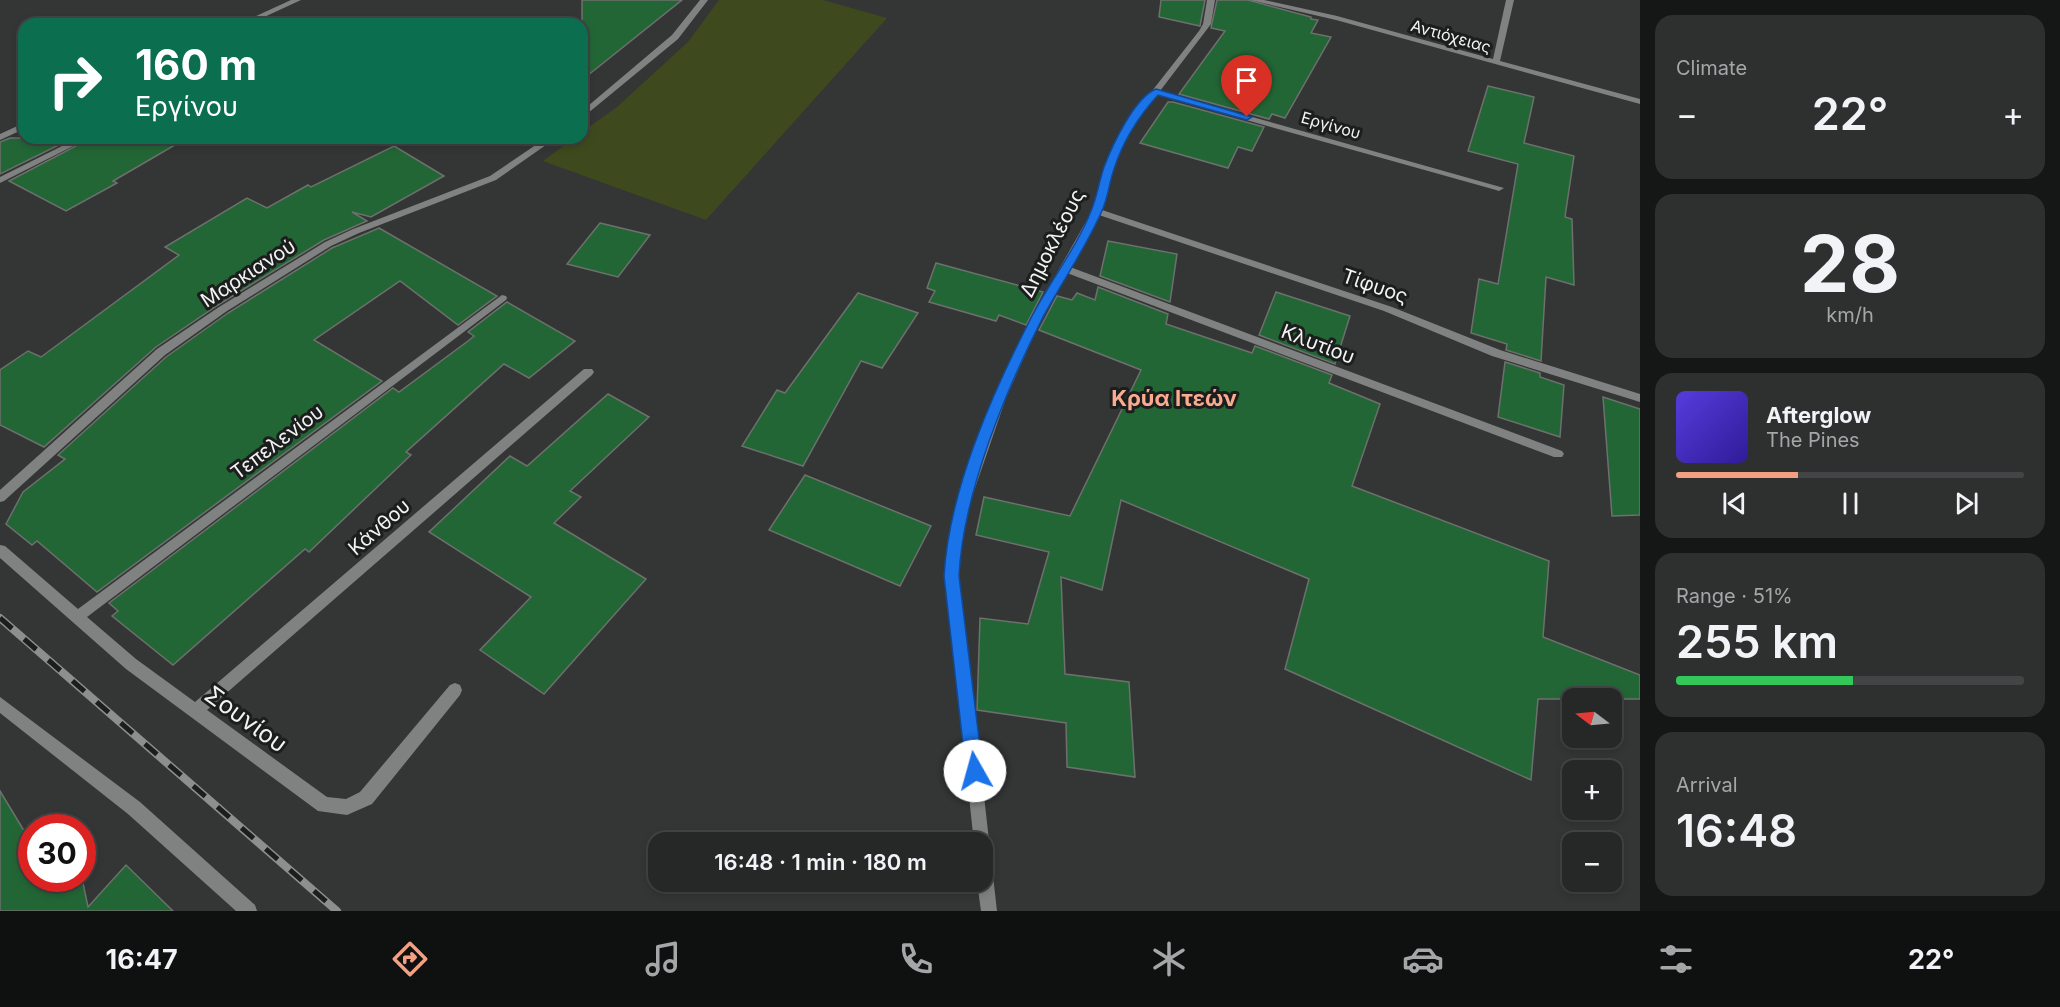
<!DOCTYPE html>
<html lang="en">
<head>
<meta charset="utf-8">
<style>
  body { margin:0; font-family:Inter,sans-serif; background:#2e3030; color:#f1f3f6; height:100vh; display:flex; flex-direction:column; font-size:22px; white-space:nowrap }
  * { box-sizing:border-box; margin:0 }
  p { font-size:20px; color:#a4a6a8 }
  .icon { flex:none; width:33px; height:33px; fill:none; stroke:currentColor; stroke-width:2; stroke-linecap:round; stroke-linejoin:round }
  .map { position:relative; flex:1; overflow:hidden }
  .drawer { display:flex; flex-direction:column; gap:15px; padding:15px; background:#151616; width:420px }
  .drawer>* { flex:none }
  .banner { position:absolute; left:18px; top:18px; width:570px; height:126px; border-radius:18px; box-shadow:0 3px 9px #0003,0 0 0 2px #424445; background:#0b6e4f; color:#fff; overflow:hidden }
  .needle { width:39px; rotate:286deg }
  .controls { position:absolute; left:1562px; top:688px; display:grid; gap:12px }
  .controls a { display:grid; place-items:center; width:60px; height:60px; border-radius:12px; background:#262828; box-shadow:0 3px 9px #0003,0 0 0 2px #424445; font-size:30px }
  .speed { position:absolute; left:18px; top:814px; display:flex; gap:12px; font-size:30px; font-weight:700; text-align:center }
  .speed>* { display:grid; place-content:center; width:78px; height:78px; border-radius:50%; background:#262828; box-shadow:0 3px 9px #0003,0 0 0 2px #424445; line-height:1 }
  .speed .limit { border:9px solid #d22; background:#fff; color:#111 }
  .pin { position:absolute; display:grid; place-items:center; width:51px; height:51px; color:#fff; margin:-62px -26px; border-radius:50% 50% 50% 0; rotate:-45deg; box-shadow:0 0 6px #0007 }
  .pin .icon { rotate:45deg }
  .me { position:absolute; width:66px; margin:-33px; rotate:353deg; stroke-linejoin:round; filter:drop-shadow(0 0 4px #0008) }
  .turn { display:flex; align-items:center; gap:21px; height:126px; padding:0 18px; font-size:27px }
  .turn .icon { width:78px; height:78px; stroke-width:2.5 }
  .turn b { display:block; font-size:42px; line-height:51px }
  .big { font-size:45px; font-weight:600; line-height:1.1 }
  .drawer .tile { flex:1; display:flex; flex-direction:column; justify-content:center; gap:9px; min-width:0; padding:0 21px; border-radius:18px; background:#2e3030 }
  .drawer .dial { align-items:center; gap:0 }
  .dial b { font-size:78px; line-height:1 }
  .song { display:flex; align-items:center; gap:18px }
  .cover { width:72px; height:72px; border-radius:9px; background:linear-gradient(135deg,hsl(250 70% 55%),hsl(250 70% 35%)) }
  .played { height:6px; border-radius:3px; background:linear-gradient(90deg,#f3a082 35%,#424445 35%) }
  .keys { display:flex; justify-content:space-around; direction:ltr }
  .heat { display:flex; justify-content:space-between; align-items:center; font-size:33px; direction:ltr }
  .charge { height:9px; border-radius:4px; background:linear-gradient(90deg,#34c759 51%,#424445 0) }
  .trip { position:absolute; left:648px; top:832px; width:345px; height:60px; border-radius:18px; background:#262828; box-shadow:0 3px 9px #0003,0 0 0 2px #424445; font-weight:600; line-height:60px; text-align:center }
  .tab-bar { display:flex; height:96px; justify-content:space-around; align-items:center; background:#0f1010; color:#a4a6a8 }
  .tab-bar .icon { width:42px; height:42px }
  .tab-bar .current { color:#f3a082 }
  .tab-bar b { font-size:27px; color:#f1f3f6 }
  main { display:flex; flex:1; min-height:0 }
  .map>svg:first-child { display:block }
</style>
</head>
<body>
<main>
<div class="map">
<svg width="1640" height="911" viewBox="0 0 1640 911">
  <rect width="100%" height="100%" fill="#333635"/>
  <path fill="#3e4a1e" d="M719,0h104l64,18 -181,202 -163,-59 31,-23h8v-6l35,-25 71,-65z"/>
  <g fill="#236636" stroke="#6d706d" stroke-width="1.5">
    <path d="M582,0h100l-100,80z"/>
    <path d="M1161,0h44l-5,26 -41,-9z"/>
    <path d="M1217,0h31l63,17v2l7,1 -7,13 20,4 -46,81 -13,-4 -3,5 -90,-25 46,-63 -14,-3z"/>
    <path d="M1488,86l46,11 -10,46 50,13 -9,61 7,2 2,66 -28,-8 -5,84 -35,-11 1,-6 -36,-11 8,-54 19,5 20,-120 -50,-13z"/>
    <path d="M1168,102h5l91,25 -12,24 -14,-4 -10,21 -88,-25z"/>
    <path d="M10,138h63l-73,36v-32z"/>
    <path d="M91,138h96l-74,43 4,2 -51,28 -57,-30z"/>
    <path d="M394,146l50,30 -73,41 -19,-5 15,9 -43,19 -106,65 -62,42 -112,100 -44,-22v-55l28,-19 13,6 138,-102 -14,-8 82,-49 20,10 41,-23 3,2z"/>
    <path d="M600,223l50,12 -32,42 -51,-13z"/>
    <path d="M379,228l118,68 -39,29 -58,-44 -86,59 68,41 -285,211 -60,-51 -5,4 -26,-21 17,-32 42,-33 -7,-4 108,-98 62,-44 104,-65z"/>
    <path d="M1108,241l69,13 -7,48 -70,-26z"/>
    <path d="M936,263l107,29 -17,33 -27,-10 -3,6 -67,-19 6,-11 -8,-3z"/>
    <path d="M1098,287l70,27 -2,10 86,29 3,-7 77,29 -3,8 51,21 -28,82 197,75 -6,76 97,38v24h-102l-7,81 -246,-111 24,-90 -188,-79 -19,90 -41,-13 4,97 64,8 6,95 -68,-10 -1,-44 -89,-13 3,-92 48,6 21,-72 -73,-17 8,-38 86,19 71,-146 -102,-40 18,-34 15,4 5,-7 18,7z"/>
    <path d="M1276,292l74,24 -15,48 -76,-29z"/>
    <path d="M858,293l60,20 -36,55 -21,-7 -58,105 -61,-20 35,-56 8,3z"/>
    <path d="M507,302l68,39 -46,37 -25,-14 -98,88 5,3 -102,97 -4,-3 -132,116 -61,-49 6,-5 -9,-8 284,-215 6,4 69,-51 6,-5 -6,-4z"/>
    <path d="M1505,362l35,11v4l24,8 -4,52 -62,-20z"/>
    <path d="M608,394l41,23 -79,74 11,6 -27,26 92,56 -102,115 -64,-44 51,-53 -102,-65 81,-76 17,10z"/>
    <path d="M1603,397l37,12v106l-28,1z"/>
    <path d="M805,475l126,51 -31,60 -131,-56z"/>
    <path d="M0,791l29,48 3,-1v41l50,-1 6,29 38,-42 47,46h-173z"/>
  </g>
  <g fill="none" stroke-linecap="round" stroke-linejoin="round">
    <g fill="#808282" fill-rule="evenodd">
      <path d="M291,0h10l-52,24h-10z"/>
      <path d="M24,123v6l-24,11v-6z"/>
    </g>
    <g fill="#808282" fill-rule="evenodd">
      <path d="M700,0h8l-30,39 -96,79v-7l90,-76z"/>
      <path d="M1207,0h8l-4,24 -51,67 344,97 -5,3 -3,-1 -339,-95 -26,33 -18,39 -11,43 290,97 108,43 140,44v8l-148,-46 -108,-45 -285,-96 -29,52 492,184 2,3 -2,3h-8l-487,-184 -25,44 -36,81 -43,125 -4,52 38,336h-16l-4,-29h5v-39h-8l-29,-268 6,-52 43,-125 38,-81 60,-106 13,-44 18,-39 76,-97 4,-7z"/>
      <path d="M1250,0h14l73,16 156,43 13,-59h8l-14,61 140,38v5l-304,-84z"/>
      <path d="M78,138h11l-89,45v-6z"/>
      <path d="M546,138h10l-60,42 -137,53 -28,13 -104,65 -62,44 -161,146 -4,1v-12l157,-141 62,-42 106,-65 28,-13 137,-53z"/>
      <path d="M502,295l4,1 1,2 -1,2 -419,317 49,42 59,43 389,-333h8l2,3 -2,3 -385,335 120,87 19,2 14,-7 90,-107 5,-2 5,2 2,5 -2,5 -88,109 -25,11 -29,-4 -192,-142 -126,-111v-13l5,1 73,63z"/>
      <path d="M0,697l140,105 115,103 2,6h-21l-108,-97 -128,-101z"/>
    </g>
    <defs>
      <path id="rail" d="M0,618l337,293"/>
    </defs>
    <use href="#rail" stroke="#8d8f8e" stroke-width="8"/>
    <use href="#rail" stroke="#1c1d1d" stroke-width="5" stroke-dasharray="16" stroke-linecap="butt"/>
  </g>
  <path fill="#1a73e8" stroke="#114b97" stroke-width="1.5" d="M1156,89l96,28 -5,3 -89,-25c-20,22 -35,46 -44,74 -5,14 -6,30 -13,44 -16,36 -39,69 -58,104 -37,73 -80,176 -84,259l24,195 -2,6 -6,3 -7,-3 -2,-6 -22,-195c5,-86 48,-182 87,-258 18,-35 46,-71 60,-107 6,-14 8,-29 13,-44 8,-21 30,-69 52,-78z"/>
  <g text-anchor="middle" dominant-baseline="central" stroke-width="6" stroke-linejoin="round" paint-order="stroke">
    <g font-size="16" fill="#f2f4f3" stroke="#1c1d1d">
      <text transform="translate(1451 36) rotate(16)">Αντιόχειας</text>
      <text transform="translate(1331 125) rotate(16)">Εργίνου</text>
    </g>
    <g font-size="20" fill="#f2f4f3" stroke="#1c1d1d">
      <text transform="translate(1052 243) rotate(-63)">Δημοκλέους</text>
      <text transform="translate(248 273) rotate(-33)">Μαρκιανού</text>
      <text transform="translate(1375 286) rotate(19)">Τίφυος</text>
      <text transform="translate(1318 344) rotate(21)">Κλυτίου</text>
      <text transform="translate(277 442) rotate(-37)">Τεπελενίου</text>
      <text transform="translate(379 527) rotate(-41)">Κάνθου</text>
    </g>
    <g font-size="22" font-weight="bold" fill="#f9ac90" stroke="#1c1d1d">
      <text x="1174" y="398">Κρύα Ιτεών</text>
    </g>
    <g font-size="24" fill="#f2f4f3" stroke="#1c1d1d">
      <text transform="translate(246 719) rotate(36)">Σουνίου</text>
    </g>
  </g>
</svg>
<div class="controls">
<a><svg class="needle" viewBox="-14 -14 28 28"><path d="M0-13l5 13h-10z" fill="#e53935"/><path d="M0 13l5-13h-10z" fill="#a4a6a8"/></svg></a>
<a>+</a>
<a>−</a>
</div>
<div class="speed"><div class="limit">30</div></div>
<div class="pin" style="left:1247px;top:117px;background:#d93025"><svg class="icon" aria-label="arrive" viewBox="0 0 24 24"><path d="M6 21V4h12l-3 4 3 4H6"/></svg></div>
<svg class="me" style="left:975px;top:771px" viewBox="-20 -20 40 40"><circle r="19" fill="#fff"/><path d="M0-13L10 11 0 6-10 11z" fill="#1a73e8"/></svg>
<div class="trip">16:48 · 1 min · 180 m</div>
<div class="banner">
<div class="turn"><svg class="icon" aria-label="right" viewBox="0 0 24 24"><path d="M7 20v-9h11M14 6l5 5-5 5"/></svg><div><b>160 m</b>Εργίνου</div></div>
</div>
</div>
<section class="drawer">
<div class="tile"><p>Climate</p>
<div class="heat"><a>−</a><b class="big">22°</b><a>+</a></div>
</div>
<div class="tile dial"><b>28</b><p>km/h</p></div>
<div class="tile">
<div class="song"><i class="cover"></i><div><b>Afterglow</b><p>The Pines</p></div></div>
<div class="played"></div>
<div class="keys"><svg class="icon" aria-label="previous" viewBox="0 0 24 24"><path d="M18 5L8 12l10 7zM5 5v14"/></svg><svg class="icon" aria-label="pause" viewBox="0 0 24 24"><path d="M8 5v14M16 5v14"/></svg><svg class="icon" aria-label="next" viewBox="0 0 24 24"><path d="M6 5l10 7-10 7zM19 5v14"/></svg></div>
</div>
<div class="tile"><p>Range · 51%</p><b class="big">255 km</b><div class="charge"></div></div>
<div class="tile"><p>Arrival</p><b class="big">16:48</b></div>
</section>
</main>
<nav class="tab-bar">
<b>16:47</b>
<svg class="icon current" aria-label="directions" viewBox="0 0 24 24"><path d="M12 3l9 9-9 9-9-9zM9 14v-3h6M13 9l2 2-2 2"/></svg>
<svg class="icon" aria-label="music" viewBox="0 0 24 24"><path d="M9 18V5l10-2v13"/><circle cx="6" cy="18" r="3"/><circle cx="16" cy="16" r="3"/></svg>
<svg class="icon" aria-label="phone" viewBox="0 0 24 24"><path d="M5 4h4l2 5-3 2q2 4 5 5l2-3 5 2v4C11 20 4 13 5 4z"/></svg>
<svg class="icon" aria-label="climate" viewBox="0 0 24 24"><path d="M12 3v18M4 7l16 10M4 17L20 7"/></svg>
<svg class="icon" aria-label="car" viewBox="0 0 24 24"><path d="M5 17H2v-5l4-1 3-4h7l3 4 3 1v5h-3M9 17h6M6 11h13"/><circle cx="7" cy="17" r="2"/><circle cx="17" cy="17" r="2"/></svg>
<svg class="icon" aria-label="filters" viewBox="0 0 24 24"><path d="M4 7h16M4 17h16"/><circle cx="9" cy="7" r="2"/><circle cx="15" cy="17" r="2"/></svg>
<b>22°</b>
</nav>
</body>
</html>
